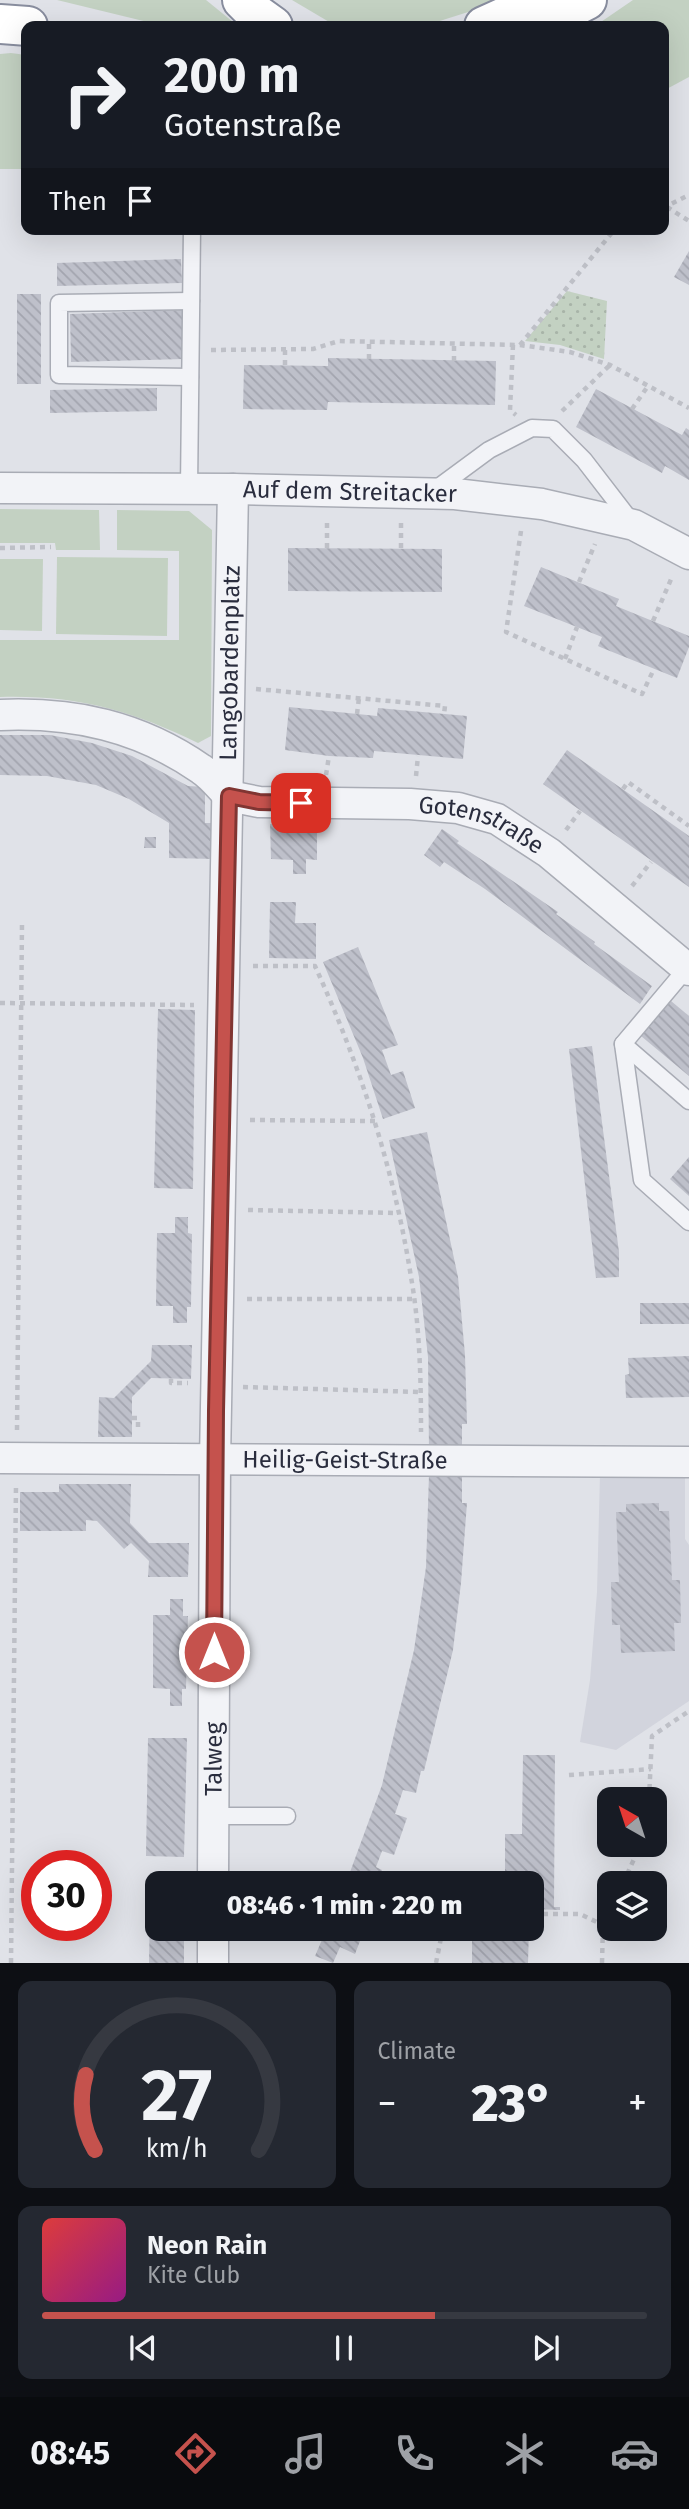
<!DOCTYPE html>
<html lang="en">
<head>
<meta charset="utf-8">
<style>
  body { margin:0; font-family:"Fira Sans",sans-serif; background:#242831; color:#f1f3f6; height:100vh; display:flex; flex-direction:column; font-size:26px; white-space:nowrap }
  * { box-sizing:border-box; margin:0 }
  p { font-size:23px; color:#9ea1a6 }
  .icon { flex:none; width:38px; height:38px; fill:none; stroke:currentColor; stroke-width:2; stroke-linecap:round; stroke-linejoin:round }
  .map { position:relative; height:1963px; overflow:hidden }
  .panel { display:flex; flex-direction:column; gap:18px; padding:18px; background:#0d0f14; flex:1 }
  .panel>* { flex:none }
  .top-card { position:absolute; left:21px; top:21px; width:648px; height:214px; border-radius:14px; box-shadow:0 7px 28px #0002; background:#171b24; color:#f1f3f6; overflow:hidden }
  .needle { width:46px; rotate:321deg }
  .buttons { position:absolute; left:597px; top:1787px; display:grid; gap:14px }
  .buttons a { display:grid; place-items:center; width:70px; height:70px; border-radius:14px; background:#171b24; box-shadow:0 7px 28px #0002; font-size:35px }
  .speed { position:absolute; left:21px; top:1850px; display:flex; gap:14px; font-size:35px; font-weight:700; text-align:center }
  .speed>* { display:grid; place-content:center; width:91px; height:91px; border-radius:50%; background:#171b24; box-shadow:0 7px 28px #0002; line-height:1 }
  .speed .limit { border:10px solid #d22; background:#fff; color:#111 }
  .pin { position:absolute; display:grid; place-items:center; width:60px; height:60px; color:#fff; margin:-30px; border-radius:14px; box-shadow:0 4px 10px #0006 }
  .me { position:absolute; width:77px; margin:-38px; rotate:0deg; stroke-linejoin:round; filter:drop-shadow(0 0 5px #0008) }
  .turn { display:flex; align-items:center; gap:24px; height:147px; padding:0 28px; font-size:32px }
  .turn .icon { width:91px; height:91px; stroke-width:2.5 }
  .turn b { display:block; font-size:49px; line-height:60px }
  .then { display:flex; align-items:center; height:66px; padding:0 28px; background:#0003; gap:14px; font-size:26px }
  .big { font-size:52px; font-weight:800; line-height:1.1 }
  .panel .card { flex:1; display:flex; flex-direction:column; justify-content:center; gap:10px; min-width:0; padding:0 24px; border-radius:14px; background:#242831 }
  .panel .dial { align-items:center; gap:0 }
  .dial svg { height:182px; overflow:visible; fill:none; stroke:#363941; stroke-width:7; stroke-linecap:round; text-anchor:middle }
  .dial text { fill:#f1f3f6; stroke:none }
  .song { display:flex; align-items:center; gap:21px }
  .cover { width:84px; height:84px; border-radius:10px; background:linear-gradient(135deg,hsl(0 70% 55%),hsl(310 70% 35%)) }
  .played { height:7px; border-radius:4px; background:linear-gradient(90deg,#c5524d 65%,#363941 65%) }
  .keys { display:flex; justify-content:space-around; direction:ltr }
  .heat { display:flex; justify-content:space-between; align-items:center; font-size:38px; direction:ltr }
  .panel .tiles { flex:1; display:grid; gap:18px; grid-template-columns:1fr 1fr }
  .card:last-child { grid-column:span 2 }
  .trip { position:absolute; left:145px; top:1871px; width:399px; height:70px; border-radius:14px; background:#171b24; box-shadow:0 7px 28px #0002; font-weight:800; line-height:70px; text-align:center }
  .dock { display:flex; height:112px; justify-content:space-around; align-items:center; background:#090b0e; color:#9ea1a6 }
  .dock .icon { width:49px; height:49px }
  .dock .selected { color:#c5524d }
  .dock b { font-size:32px; color:#f1f3f6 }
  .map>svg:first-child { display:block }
</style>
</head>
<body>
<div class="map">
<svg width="689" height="1963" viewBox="0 0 689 1963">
  <defs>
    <pattern id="park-dots" width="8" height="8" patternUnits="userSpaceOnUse" patternTransform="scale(1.75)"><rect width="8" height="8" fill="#c3d1c2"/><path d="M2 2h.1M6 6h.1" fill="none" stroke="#a8b4a8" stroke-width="1.8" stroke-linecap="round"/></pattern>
    <pattern id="building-back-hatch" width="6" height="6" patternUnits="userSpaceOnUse" patternTransform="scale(1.75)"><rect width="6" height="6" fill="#bec0ca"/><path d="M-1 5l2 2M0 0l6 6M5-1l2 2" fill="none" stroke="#a3a5af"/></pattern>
  </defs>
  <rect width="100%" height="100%" fill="#e0e2e8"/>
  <path fill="#d2d4dd" d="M600,1474l85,1v64l4,6v156l-73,49 -36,-8 10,-62 7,-88z"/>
  <g fill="#c3d1c2">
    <path d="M57,0h149l32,26h-74z"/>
    <path d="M292,0h214l-82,26h-88z"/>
    <path d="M633,0h56v77l-26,14v-65h-68z"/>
    <path d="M11,53l15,2v114h-26v-115z"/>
    <path d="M0,509l99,1 1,40h-44l-1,-7h-55z"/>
    <path d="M117,510l72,1 23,19 -1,206 -13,7c-68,-33 -121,-48 -198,-46v-57h179v-89l-62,-1z"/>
    <path d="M57,557l111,1 -1,78 -111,-2z"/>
    <path d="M0,559h43l-1,72 -42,-1z"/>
  </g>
  <path fill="url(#park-dots)" d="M567,291l40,10 -3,58 -44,-14 -35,-4z"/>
  <g fill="url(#building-back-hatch)">
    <path d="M689,251v34l-15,-8z"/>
    <path d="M181,259l1,24 -125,3v-23z"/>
    <rect x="17" y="294" width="24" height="90"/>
    <path d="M183,310l1,49 -113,3 -1,-48z"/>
    <path d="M328,358l168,3 -1,44 -167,-3 -1,8 -84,-1 1,-44 84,1z"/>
    <path d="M157,388v23l-107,2v-23z"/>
    <path d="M596,389l86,46 4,-7 3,2v50l-24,-14 -3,7 -86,-46z"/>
    <path d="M288,548l154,1v43l-154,-1z"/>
    <path d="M541,567l78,32 -3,7 73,30v11l-12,31 -77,-31 -2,-1 4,-9 -78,-31z"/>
    <path d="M289,707l88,9 1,-8 89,8 -4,43 -89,-8 -1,7 -44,-2 -44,-6z"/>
    <path d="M0,735h50l42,8 40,13 56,30 17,1v36h11l-1,36 -46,-1v-35l-40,-24 -33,-14 -49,-9 -47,-1z"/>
    <path d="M567,750l122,86v51l-146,-103z"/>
    <path d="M270,824l47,1v35l-11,-1v15h-13v-14l-22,-1z"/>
    <path d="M442,829l17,12 -2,2 101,69 -2,2 39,28 -1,2 58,42 -12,18 -155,-115 -41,-27 -4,5 -16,-12z"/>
    <path d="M145,837h11v11h-12z"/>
    <path d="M270,902h26l-1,21h21v36l-47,-1z"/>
    <path d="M358,947l40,98 -16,5 9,25 12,-4 12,37 -32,11 -20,-61 -40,-96z"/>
    <path d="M671,1001l18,15v60l-48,-40z"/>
    <path d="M158,1009l37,1 -2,179 -39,-1z"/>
    <path d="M592,1046l27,206v25l-23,1 -27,-229z"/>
    <path d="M427,1132l31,145 7,78 2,69h-5v29h-33l-1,-96 -9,-80 -30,-137z"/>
    <path d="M689,1157v39l-19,-17z"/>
    <path d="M175,1217h13v16l4,1 -1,73h-4v16h-14v-17h-17l1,-73h18z"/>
    <rect x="640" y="1303" width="49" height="21"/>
    <path d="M152,1345h40l-1,34 -40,-1 -19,19v40h-34l1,-40 15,1 37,-37z"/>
    <path d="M689,1356v41l-63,1 -1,-23 4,-1 -1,-16z"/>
    <path d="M429,1474h33v29h5l-6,80 -8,67 -29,121h-3l-5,22 -13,-3 -8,24 12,4 -13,37 -12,-4 -6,16 6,3 -2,5 7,4 -2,4h-39l36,-98 32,-135 12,-83z"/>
    <path d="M59,1484h72l-1,39 19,20h40l-1,34h-40l1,-16 -18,-18 -7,6 -27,-28 -11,-1v11h-66v-39h39z"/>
    <path d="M659,1503v8h10l3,69h8l1,43h-7l1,28 -54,2 -1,-28h-8l-1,-43h8l-3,-70h10v-8z"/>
    <path d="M170,1599h13v17h5l-2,73h-4v17h-12v-17l-17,-1v-73h17z"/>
    <path d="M148,1738h39l-3,119 -38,-1z"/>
    <path d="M523,1755h32l-1,152h6v3l-28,-1v-26h-27v-49h17z"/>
    <path d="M150,1905h8v23h26v35h-35z"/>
    <path d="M327,1928h38l-10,26 -15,-7 -7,16 -18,-7z"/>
    <path d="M472,1928h57l-1,35h-56z"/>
  </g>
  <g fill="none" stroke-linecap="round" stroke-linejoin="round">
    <defs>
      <g id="service">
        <path d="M190,377l-131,-2v-72l132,-2"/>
        <path d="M189,488l3,-259"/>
        <path d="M432,492l57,-42 43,-22 21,1 31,31 47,61"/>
        <path d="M687,968l-64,76 19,136 47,42"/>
        <path d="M623,1044l66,57"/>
        <path d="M213,1816h74"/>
      </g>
      <g id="minor">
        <path id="s1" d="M0,488l233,1 222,5 87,10 92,21 55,29"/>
        <path d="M0,715c74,-3 139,11 201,54 11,7 19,18 28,27"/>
        <path id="s2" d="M229,796l30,6 151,2 48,4 39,11 52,34 140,117"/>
        <path id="s3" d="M0,1458l689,4"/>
        <path id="s4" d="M213,1883l2,-422 18,-972"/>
        <path d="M213,1963v-35"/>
      </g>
      <g id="motorway">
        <path d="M242,0l13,13 18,13"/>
        <path d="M0,24l28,2"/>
        <path d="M484,26l58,-26"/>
        <path d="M536,26l51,-26"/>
      </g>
    </defs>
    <use href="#service" stroke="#a9acb5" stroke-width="19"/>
    <use href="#minor" stroke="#a9acb5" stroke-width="33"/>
    <use href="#motorway" stroke="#888d9e" stroke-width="42"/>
    <g stroke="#bec0c7" stroke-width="4.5" stroke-dasharray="5 5" stroke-linecap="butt">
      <path d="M667,207l22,14"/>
      <path d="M663,208l26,-13"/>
      <path d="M513,345l-3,65 6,5"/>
      <path d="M520,345l95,-116"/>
      <path d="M211,350l102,-1 26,-8 181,4 50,7 40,13 79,43"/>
      <path d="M369,359v-18"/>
      <path d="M454,361v-17"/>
      <path d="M285,365v-16"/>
      <path d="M632,409l16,-23"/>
      <path d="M562,411l48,-46"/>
      <path d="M521,531l-15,101 136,62 12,-25"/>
      <path d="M0,548l51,-1"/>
      <path d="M327,548v-30"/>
      <path d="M401,548v-27"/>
      <path d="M579,582l16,-38"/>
      <path d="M653,621l19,-44"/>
      <path d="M565,659l12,-32"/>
      <path d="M256,689l189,17 -1,8"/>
      <path d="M357,714l2,-16"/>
      <path d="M326,775l3,-19"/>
      <path d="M416,776l2,-20"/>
      <path d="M623,789l5,-7 61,44"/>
      <path d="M566,830l14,-19"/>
      <path d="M632,886l19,-24"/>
      <path d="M253,966h62c45,99 79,203 96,311 9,51 10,103 10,155"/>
      <path d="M0,1003l194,2"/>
      <path d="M250,1120l125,1"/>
      <path d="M248,1210l149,3"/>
      <path d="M247,1299h167"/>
      <path d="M171,1379v4h17"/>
      <path d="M243,1387l178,5"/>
      <path d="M132,1418h6v14"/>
      <path d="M17,1430l5,-507"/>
      <path d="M569,1775l82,-6"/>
      <path d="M649,1799l3,-63 37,-25"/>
      <path d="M623,1883l18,-39"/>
      <path d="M533,1914h47l23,11"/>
      <path d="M11,1963l5,-479"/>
      <path d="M436,1963l7,-35"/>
      <path d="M602,1963l1,-38 6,-12"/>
    </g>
    <use href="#service" stroke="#f2f3f7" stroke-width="16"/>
    <use href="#minor" stroke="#f2f3f7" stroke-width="30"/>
    <use href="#motorway" stroke="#fff" stroke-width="38"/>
  </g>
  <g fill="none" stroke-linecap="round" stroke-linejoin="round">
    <defs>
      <path id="route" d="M214,1652l2,-241 13,-615 30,6 42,1"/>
    </defs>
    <use href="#route" stroke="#803532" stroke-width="18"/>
    <use href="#route" stroke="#c5524d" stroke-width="12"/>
  </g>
  <g text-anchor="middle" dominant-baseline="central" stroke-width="7" stroke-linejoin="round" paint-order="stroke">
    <g font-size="24" fill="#2a2d3e" stroke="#eff1f6">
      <text stroke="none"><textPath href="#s1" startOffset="350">Auf dem Streitacker</textPath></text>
      <text stroke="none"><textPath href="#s4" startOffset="1220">Langobardenplatz</textPath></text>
      <text stroke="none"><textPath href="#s2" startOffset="257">Gotenstraße</textPath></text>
      <text stroke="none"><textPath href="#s3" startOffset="345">Heilig-Geist-Straße</textPath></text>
      <text stroke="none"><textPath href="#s4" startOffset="124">Talweg</textPath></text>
    </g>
  </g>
</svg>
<div class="buttons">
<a><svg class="needle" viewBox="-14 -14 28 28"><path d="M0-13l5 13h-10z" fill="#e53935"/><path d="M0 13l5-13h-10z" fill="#9ea1a6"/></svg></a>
<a><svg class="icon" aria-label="layers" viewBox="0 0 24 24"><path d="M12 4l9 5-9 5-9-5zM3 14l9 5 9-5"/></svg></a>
</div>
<div class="speed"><div class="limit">30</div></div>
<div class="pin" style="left:301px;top:803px;background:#d93025"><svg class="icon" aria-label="arrive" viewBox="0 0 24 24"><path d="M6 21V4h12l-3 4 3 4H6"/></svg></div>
<svg class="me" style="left:214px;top:1652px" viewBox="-20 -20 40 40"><circle r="17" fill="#c5524d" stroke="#fff" stroke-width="3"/><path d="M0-11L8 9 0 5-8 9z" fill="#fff"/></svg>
<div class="trip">08:46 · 1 min · 220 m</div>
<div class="top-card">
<div class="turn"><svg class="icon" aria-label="right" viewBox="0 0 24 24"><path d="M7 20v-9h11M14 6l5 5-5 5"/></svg><div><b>200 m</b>Gotenstraße</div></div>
<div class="then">Then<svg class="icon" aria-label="arrive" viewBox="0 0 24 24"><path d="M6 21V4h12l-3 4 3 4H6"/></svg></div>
</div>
</div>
<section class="panel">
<div class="tiles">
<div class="card dial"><svg viewBox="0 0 100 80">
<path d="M14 69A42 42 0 1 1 86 69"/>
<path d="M14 69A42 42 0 0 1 10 36" stroke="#c5524d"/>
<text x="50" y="56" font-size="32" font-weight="700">27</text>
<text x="50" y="72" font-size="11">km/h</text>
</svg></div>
<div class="card"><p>Climate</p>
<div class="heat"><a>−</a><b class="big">23°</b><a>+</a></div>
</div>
<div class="card">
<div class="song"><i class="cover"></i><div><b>Neon Rain</b><p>Kite Club</p></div></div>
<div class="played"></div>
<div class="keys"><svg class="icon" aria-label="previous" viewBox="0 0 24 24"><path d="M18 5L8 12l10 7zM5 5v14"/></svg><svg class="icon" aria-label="pause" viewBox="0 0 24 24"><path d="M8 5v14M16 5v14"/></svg><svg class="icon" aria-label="next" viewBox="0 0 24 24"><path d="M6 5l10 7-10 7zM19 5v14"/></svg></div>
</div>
</div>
</section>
<nav class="dock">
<b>08:45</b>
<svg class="icon selected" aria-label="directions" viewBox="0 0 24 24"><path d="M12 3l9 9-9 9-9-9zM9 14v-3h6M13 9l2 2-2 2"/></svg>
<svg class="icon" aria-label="music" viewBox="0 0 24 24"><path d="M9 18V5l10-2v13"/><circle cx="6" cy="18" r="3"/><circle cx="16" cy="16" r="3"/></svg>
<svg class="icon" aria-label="phone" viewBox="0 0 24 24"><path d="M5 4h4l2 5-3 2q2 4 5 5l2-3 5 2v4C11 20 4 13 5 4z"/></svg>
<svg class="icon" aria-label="climate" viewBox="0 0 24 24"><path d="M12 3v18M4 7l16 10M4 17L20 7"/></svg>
<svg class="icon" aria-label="car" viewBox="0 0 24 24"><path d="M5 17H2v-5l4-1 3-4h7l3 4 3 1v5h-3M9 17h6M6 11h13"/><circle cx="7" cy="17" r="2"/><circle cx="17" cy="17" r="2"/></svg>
</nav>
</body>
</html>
